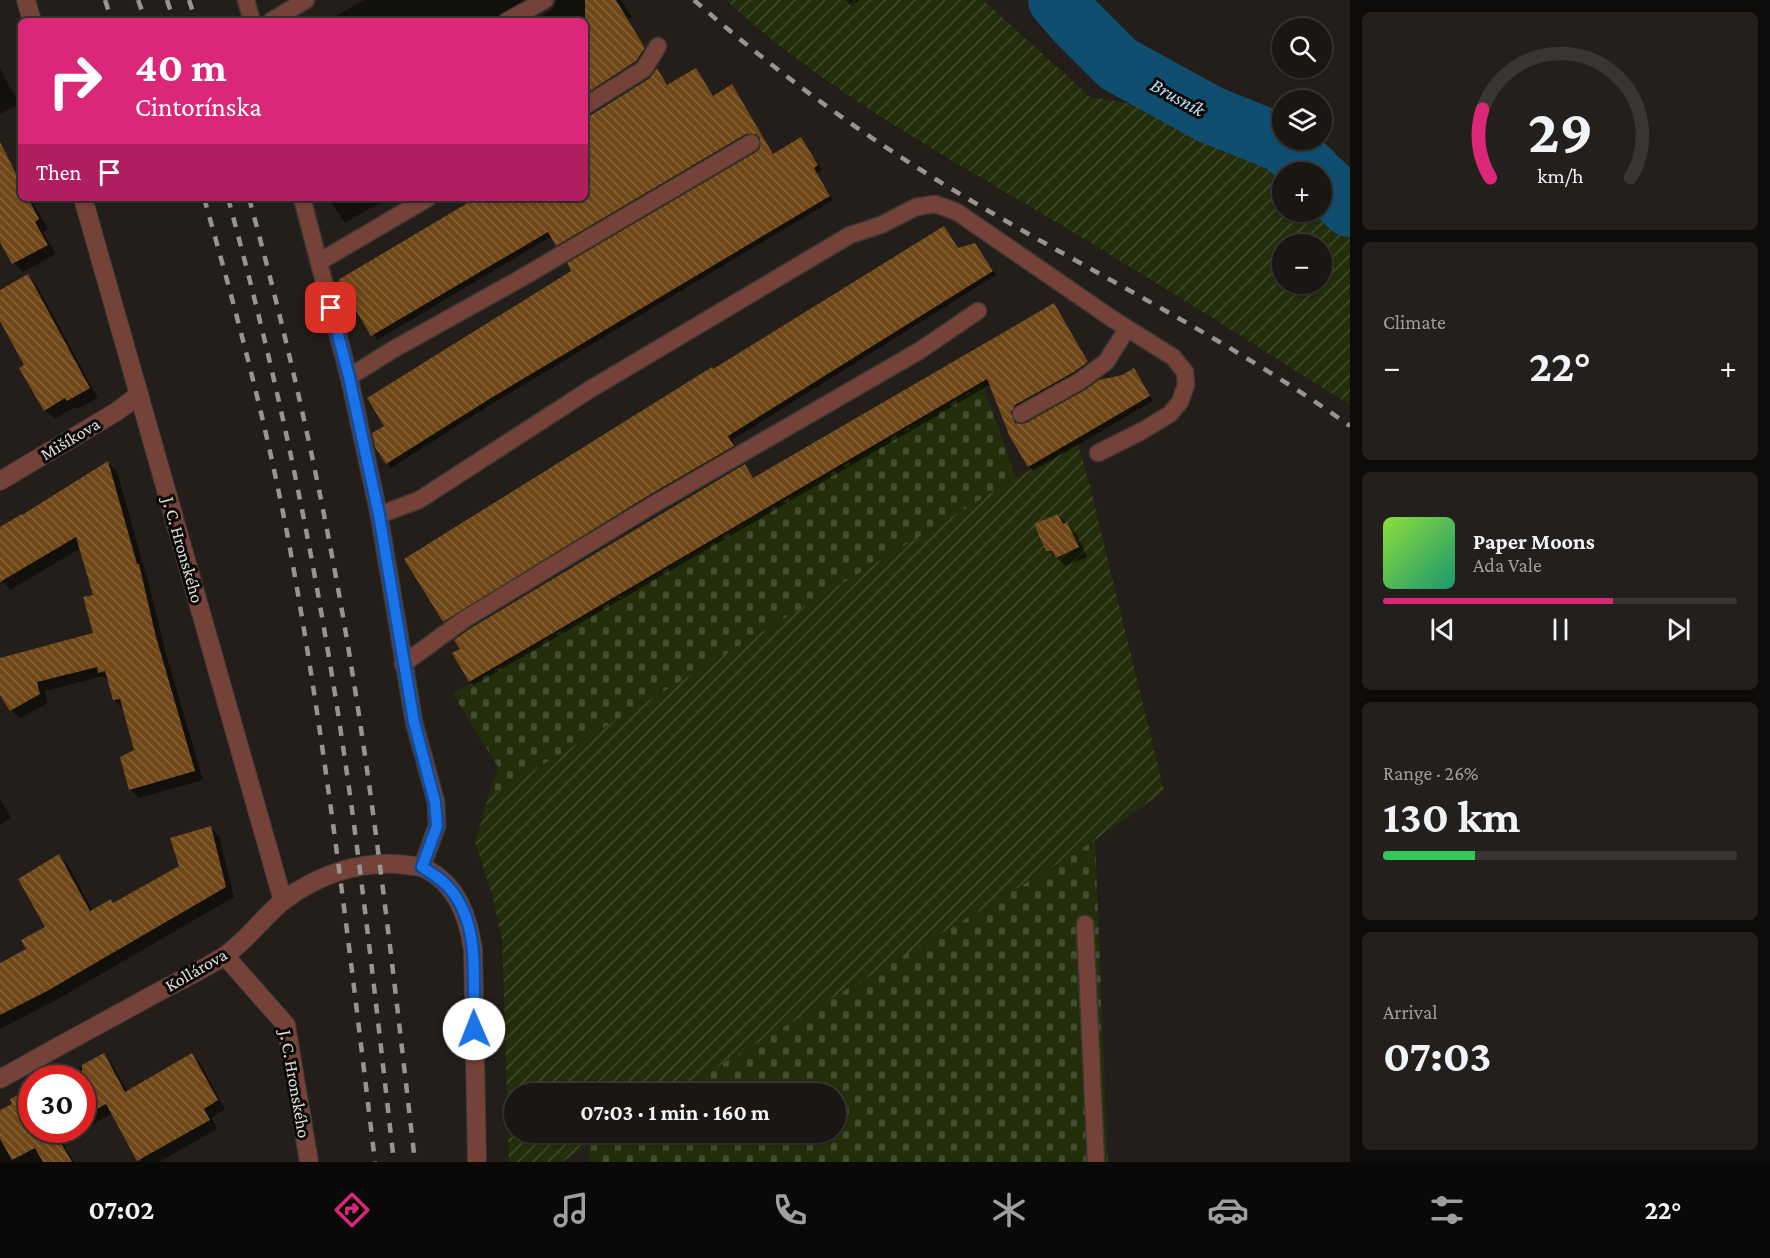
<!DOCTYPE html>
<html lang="en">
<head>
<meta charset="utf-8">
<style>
  body { margin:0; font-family:"Crimson Pro",serif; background:#231f1c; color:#f1f3f6; height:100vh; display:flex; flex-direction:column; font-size:22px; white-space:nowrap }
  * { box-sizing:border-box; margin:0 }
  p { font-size:20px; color:#9f9fa0 }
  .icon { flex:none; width:33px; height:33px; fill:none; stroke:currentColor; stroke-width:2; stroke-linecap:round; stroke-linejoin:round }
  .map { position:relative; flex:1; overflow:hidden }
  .sheet { display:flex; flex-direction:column; gap:12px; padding:12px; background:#0e0c0a; width:420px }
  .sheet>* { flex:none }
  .top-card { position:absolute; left:18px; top:18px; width:570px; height:183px; border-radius:9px; box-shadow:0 2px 4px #0004,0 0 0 2px #383533; background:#db2777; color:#fff; overflow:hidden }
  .fabs { position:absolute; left:1272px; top:18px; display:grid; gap:12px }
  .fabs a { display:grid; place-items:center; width:60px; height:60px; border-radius:50%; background:#1a1613; box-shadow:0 2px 4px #0004,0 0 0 2px #383533; font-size:30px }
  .speed { position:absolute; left:18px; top:1065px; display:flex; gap:12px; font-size:30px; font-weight:700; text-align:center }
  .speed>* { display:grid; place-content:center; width:78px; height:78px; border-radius:50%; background:#1a1613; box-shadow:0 2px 4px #0004,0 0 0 2px #383533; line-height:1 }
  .speed .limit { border:9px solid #d22; background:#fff; color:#111 }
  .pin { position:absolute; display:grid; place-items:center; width:51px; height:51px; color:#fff; margin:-26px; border-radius:12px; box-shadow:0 3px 9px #0006 }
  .me { position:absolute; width:66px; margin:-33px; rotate:359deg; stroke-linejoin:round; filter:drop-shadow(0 0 4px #0008) }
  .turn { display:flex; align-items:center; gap:21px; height:126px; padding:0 18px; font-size:27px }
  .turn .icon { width:78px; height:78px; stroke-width:2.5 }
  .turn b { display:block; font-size:42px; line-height:51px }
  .then { display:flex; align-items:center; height:57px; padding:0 18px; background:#0003; gap:12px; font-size:22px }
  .big { font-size:45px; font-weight:700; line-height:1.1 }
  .sheet .tile { flex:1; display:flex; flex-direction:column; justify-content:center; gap:9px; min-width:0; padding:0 21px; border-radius:9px; background:#231f1c }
  .sheet .dial { align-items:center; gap:0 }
  .dial svg { height:156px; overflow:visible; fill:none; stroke:#383533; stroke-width:7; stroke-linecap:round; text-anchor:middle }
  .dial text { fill:#f1f3f6; stroke:none }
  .song { display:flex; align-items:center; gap:18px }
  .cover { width:72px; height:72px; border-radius:9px; background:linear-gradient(135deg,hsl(90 70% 55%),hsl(160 70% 35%)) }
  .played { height:6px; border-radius:3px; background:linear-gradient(90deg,#db2777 65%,#383533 65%) }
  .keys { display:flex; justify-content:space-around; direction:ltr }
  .heat { display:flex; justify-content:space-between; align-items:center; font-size:33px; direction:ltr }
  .charge { height:9px; border-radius:4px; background:linear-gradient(90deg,#34c759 26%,#383533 0) }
  .trip { position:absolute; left:504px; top:1083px; width:342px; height:60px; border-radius:30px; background:#1a1613; box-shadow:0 2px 4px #0004,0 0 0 2px #383533; font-weight:700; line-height:60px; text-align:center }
  .tab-bar { display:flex; height:96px; justify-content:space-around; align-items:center; background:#0a0908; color:#9f9fa0 }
  .tab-bar .icon { width:42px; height:42px }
  .tab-bar .selected { color:#db2777 }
  .tab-bar b { font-size:27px; color:#f1f3f6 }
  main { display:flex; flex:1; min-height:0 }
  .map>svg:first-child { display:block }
</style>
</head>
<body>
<main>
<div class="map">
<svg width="1350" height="1162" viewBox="0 0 1350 1162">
  <defs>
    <pattern id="cemetery-stones" width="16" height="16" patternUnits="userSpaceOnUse" patternTransform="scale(1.5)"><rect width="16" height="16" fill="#232e0b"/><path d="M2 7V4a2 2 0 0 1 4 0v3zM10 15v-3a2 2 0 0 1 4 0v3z" fill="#434c2e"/></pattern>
    <pattern id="garden-furrows" width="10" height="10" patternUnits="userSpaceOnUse" patternTransform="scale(1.5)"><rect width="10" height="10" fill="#232e0b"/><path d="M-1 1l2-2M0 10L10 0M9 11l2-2" fill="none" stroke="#434c2e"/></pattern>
    <pattern id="building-back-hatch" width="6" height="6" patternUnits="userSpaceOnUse" patternTransform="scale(1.5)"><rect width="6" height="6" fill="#6f4718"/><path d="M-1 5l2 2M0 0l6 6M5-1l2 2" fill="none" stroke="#836139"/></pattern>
  </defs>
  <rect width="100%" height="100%" fill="#231e19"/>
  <g fill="url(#cemetery-stones)">
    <path d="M983,384l33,94 -528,320 10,-31 -45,-73z"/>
    <path d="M1095,840l13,322h-518l-1,-18 19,-12h228v-38l-163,-1z"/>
  </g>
  <g fill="url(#garden-furrows)" fill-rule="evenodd">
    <path d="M726,0h257l107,97 142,24 91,50 27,23v211c-100,-63 -199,-127 -301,-187 -110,-66 -228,-130 -323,-218zM1282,172h40v40h-40zM1282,244h40v40h-40z"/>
    <path d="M1078,444l12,42 74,305 -69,49 -36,23 -386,230 -159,1v38l94,1 -46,29h-53l-7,-223 -10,-45 -17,-52 13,-44 528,-320z"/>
  </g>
  <g fill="#0007">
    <path d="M364,0h171l-32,21h-176z"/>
    <path d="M557,0h64l11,17 -4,2 20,34 -8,13 -26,16 -3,-3 32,-20 -1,-3 -33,21 -24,9v-65h-53l20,-11z"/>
    <path d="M846,0h13l-8,6z"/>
    <path d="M0,68l19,36 -19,10z"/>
    <path d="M696,69l18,28 18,-11 4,5 38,64 27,-17 21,32 -5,3 16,27 -338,202 -104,66 -15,-22 381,-293 5,-5v-11l-12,1 -189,111 -9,-13 -175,104 -37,-60 139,-82h106v-63l66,-56 6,-9 11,16z"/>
    <path d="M0,143l21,38v17h9l18,31 -5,3 13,22 -33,18 -9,-9 -14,-24z"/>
    <path d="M328,198h60l-43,25z"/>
    <path d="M975,244l21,31 -264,165 5,10 -288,175 -5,-4 269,-251 246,-121z"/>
    <path d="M28,276l9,10 61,112 -21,11 -2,-2 -20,12 -10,-9 -19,-44 -26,-48v-27z"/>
    <path d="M1053,305l38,62 -71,42 -6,9 3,7 3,1 113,-57 20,32 -120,70 -4,-5 -38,-82 -517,301 -4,-4 -8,-32 10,-20 272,-163 10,13z"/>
    <path d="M108,463l9,8 28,101 2,3 17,72 39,133 -64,18 -9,-9 6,-38 -13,-42 -9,-9 -6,-19 -4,-5 -59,15 3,12 -28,15 -9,-8 -11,-19v-32l95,-25v-38l-14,-48 -71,42 -10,-11v-50z"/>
    <path d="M1058,515l18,18 11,24 -21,9 -19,-16z"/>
    <path d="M0,799l11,19 -11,7z"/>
    <path d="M210,827l9,9 15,61 -176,102 -58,30v-64l28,-15 19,-23 12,-71 9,9 25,46 18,-10 3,3 67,-37z"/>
    <path d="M104,1055l8,9 16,28 64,-37 8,8 25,46 -13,9 5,11 -58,33h-18l-28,-49 -51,29 12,20h-74v-49l32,-18v35h50v-52h-20z"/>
  </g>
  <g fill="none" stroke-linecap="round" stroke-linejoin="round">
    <g stroke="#104e70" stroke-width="58">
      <path d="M1057,0l19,22 42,42 93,51 72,29 30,28"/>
      <path d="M1322,181l28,27"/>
    </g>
  </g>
  <g fill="url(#building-back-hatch)">
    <path d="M585,0h31l29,48 -9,13 -51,33z"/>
    <path d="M657,68l10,17 29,-17 17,28 19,-12 41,70 28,-17 17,28 -4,3 16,28 -339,202 -105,66 -11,-17 -3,-14 12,-7 -17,-28 204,-127 -4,-8 189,-111 4,-4v-10l-4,-4h-10l-190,112 -8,-14 -177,104 -33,-56 138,-82h109v-82l6,-1 59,-37z"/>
    <path d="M0,142l21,41v15h7l11,21 -4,3 13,23 -36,19 -12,-22z"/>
    <path d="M944,226l14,22 17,-5 18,28 -265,165 6,10 -83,48 -208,128 -39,-63 308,-192 1,2 39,-24z"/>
    <path d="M28,274l62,114 -23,13 -2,-3 -21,13 -25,-43 5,-3 -24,-44v-31z"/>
    <path d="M1054,303l34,59 -14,10 -59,33 -4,8 4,10 5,1 6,-1 59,-33 14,-10 23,-5 12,-7 16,28 -122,71 -18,-30 -23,-58 -518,303 -17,-29 8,-4 -6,-9 17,-12 274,-164 8,14z"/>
    <path d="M108,461l29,103h2l17,73 39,134 -66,19 -9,-33 14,-7 -14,-51 -7,1 -8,-29 -7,2 -1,-6 -60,15 3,12 -30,17 -10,-16v-37l93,-25 -10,-36 10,-2 -17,-58 -76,45v-55l22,-13v1z"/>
    <path d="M1058,514l5,10 4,-2 12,25 -23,11 -4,-7h-6l-12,-27z"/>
    <path d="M211,826l15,61 -177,103 -49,25v-52l26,-14 -5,-9 24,-13 -27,-48 41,-25 31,57 21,-12 2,4 66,-37 -9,-28z"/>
    <path d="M104,1053l21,39 67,-39 26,47 -14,9 6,11 -73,41 -31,-57 -24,13v-52z"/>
    <path d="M30,1089l2,41h38l-13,6 15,26h-29l-8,-14 -23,12 -12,-21v-29l12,-6 -2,-5z"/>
  </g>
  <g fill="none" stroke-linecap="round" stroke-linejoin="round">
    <defs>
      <g id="service">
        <path d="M246,0l6,21"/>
        <path d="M271,21l35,-21"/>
        <path d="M507,21l38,-21"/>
        <path d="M585,106l59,-37 14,-23"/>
        <path d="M302,198l47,179 30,138 35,207 22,80 1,24 -15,41"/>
        <path d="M319,262l109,-64"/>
        <path d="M349,377l45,-28 124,-69 233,-137"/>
        <path d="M1021,414l59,-33 26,-19 21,-33"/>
        <path d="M379,515l40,-15 170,-110 261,-155 31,-10 35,-18 19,-3 22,8 157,108 59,37 12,15 1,13 -6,17 -10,12 -28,17 -44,22"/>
        <path d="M403,664l62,-45 191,-116 263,-152 59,-40"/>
        <path d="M1085,924l11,238"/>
      </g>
      <g id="minor">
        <path d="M26,0l6,21"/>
        <path d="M83,198l200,703"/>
        <path d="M0,481l116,-69 23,-17"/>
        <path d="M225,956l61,69 23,137"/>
        <path d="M0,1079c50,-28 101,-56 151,-83 24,-13 49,-25 72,-39 23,-15 39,-39 60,-56 34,-26 79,-42 123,-36 6,1 12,1 18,3 33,16 44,48 49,82l4,212"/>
      </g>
    </defs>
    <use href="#service" stroke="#3e3934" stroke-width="19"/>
    <use href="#minor" stroke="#3e3934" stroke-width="20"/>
    <use href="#service" stroke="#754239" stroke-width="16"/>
    <use href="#minor" stroke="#754239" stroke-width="18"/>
    <g stroke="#989490" stroke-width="4.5" stroke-dasharray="10 10" stroke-linecap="butt">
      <path d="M105,0l7,21"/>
      <path d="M138,0l8,21"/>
      <path d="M167,0l7,21"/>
      <path d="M189,0l7,21"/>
      <path d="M694,0c76,67 157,127 243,180 136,84 283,153 413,246"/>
      <path d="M204,198c32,112 62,225 84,340 38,206 62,415 87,624"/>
      <path d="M228,198c40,146 73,293 98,442 30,173 48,348 68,522"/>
      <path d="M249,198c40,146 73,293 98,442 29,173 48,348 68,522"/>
    </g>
  </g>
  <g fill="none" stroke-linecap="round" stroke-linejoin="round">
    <defs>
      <path id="route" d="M331,308l18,69 30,138 35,207 21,80 2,24 -15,41c11,7 21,13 29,23 31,38 21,94 23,139"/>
    </defs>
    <use href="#route" stroke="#114b97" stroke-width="15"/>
    <use href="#route" stroke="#1a73e8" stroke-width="10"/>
  </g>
  <g text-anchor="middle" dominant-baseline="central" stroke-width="6" stroke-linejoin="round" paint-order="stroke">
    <g font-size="18" fill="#e2dfdb" stroke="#0b0907">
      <text transform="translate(70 439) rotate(-31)">Mišíkova</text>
      <text transform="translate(183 550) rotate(74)">J. C. Hronského</text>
      <text transform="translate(196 970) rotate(-30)">Kollárova</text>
      <text transform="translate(295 1084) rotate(80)">J. C. Hronského</text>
    </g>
    <g font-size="20" font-style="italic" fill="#bbe0fa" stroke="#0b0907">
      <text transform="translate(1178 97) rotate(29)">Brusník</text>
    </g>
  </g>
</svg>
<div class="fabs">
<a><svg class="icon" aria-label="search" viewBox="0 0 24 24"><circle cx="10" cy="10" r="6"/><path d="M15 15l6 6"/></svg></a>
<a><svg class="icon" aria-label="layers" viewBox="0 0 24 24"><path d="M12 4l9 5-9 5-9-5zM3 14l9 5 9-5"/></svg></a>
<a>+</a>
<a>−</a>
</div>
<div class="speed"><div class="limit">30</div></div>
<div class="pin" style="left:331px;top:308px;background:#d93025"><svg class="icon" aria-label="arrive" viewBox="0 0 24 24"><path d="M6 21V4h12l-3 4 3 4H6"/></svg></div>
<svg class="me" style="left:474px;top:1029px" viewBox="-20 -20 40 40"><circle r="19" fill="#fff"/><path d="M0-13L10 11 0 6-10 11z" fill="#1a73e8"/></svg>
<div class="trip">07:03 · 1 min · 160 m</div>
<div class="top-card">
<div class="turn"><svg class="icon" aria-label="right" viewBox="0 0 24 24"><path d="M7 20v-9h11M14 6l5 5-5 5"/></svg><div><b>40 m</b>Cintorínska</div></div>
<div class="then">Then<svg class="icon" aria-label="arrive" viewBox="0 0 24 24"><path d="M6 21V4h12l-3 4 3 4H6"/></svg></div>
</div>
</div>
<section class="sheet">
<div class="tile dial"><svg viewBox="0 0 100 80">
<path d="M14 69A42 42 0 1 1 86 69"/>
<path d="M14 69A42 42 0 0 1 10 34" stroke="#db2777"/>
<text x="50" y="56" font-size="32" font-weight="700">29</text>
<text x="50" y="72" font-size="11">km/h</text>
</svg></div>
<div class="tile"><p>Climate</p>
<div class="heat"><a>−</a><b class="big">22°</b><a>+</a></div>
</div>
<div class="tile">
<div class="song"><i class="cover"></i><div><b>Paper Moons</b><p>Ada Vale</p></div></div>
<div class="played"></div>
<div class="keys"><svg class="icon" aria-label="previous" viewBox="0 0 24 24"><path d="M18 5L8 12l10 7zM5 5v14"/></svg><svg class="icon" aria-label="pause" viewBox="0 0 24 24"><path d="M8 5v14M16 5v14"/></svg><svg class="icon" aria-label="next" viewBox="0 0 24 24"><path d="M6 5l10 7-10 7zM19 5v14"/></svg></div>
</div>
<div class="tile"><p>Range · 26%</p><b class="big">130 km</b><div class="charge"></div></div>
<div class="tile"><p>Arrival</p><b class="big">07:03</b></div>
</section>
</main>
<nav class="tab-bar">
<b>07:02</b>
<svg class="icon selected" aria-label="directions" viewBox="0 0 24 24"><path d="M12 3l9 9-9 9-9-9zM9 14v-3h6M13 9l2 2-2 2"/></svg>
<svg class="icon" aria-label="music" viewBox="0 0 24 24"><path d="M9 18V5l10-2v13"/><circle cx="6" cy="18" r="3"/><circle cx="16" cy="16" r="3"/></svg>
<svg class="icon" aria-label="phone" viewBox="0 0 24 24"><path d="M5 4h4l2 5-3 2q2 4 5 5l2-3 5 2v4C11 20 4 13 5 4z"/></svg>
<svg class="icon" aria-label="climate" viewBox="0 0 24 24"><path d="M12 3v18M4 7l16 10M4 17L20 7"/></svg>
<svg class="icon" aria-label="car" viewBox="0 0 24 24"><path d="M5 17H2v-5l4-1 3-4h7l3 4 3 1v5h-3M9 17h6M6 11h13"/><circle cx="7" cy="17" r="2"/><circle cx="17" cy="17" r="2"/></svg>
<svg class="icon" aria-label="filters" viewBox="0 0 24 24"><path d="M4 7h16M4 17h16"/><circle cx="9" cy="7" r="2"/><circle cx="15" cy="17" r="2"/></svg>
<b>22°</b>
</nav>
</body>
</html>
